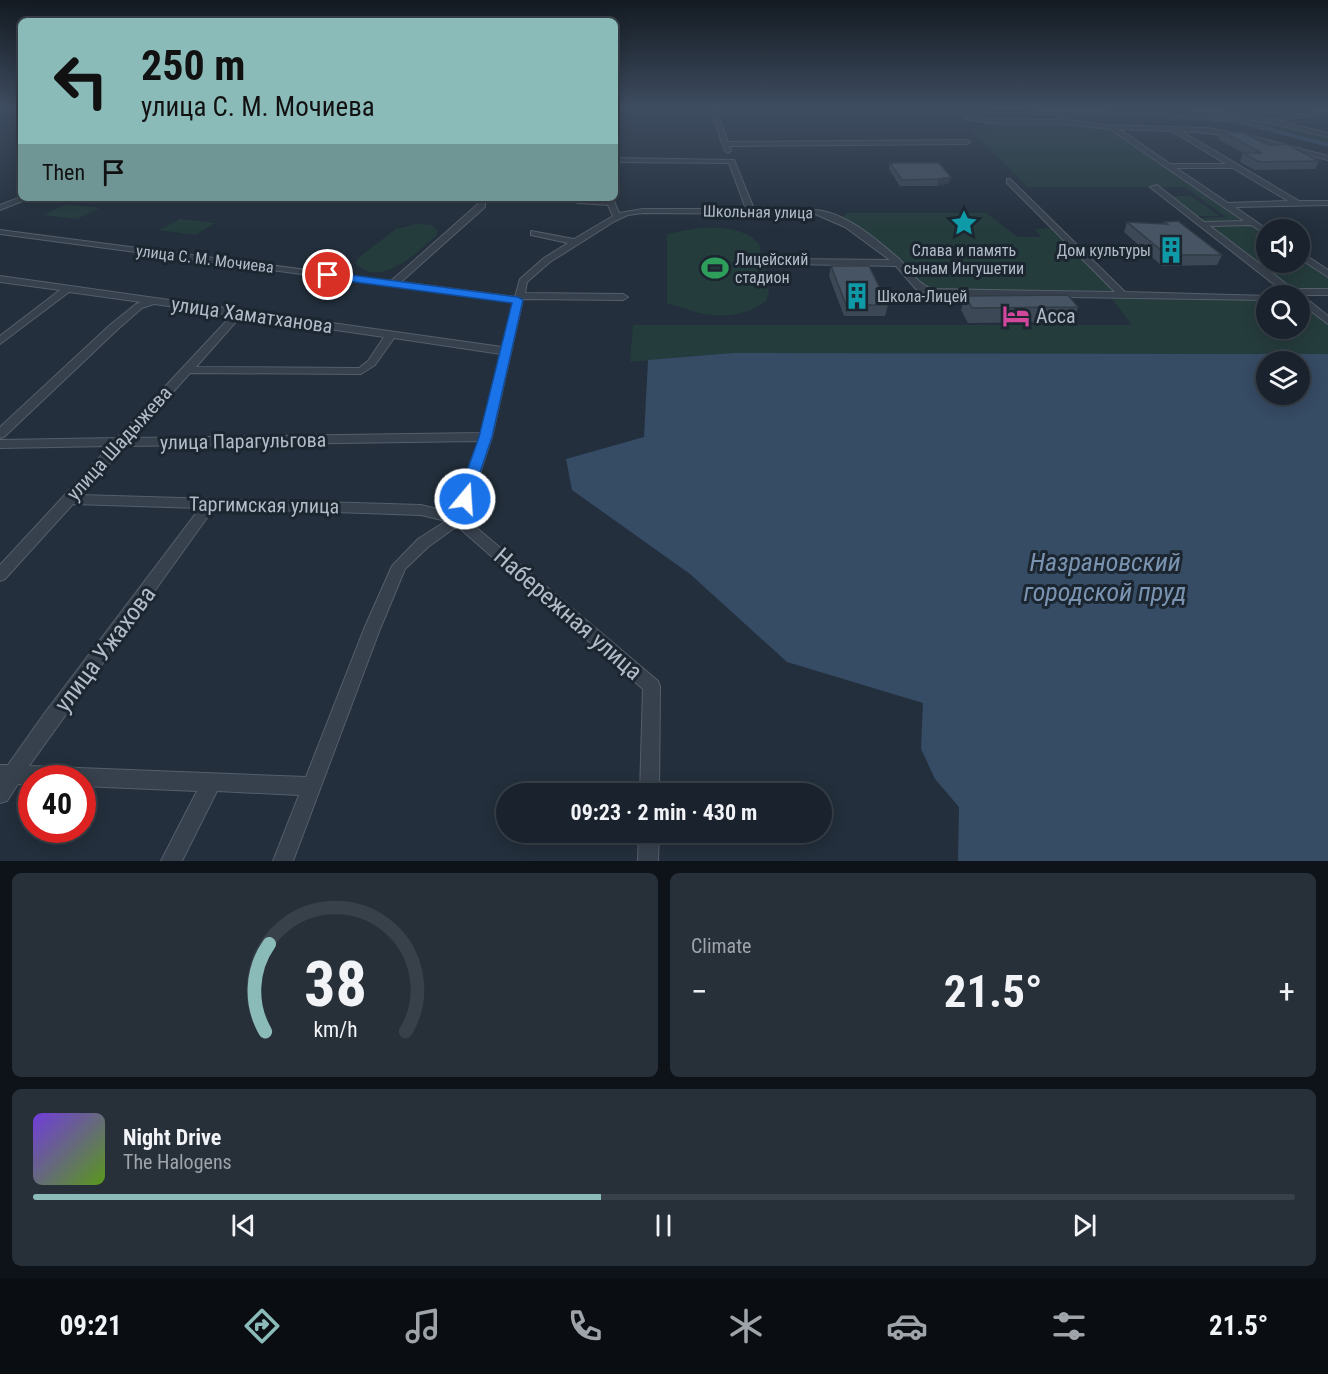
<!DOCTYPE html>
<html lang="en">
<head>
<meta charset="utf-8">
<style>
  body { margin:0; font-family:"Roboto Condensed",sans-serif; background:#272f39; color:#f1f3f6; height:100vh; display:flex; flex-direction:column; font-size:22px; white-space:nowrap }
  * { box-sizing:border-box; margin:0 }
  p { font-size:20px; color:#9fa4aa }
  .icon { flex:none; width:33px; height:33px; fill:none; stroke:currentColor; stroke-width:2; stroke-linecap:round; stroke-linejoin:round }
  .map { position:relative; height:861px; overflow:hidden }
  .side { display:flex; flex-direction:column; gap:12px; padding:12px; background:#0e1319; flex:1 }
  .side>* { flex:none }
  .guide { position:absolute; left:18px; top:18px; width:600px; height:183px; border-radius:9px; box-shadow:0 3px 15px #0003,0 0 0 2px #384049; background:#8bbbb9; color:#111; overflow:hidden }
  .buttons { position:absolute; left:1256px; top:219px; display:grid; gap:12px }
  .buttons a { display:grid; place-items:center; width:54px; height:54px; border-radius:50%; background:#1a232d; box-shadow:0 3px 15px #0003,0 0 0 2px #384049; font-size:30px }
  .speed { position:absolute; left:18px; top:765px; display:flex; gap:12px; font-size:30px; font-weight:700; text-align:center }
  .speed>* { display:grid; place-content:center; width:78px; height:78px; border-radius:50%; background:#1a232d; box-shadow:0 3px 15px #0003,0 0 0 2px #384049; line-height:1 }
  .speed .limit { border:9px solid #d22; background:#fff; color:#111 }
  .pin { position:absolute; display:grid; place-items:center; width:51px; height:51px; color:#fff; margin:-26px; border:3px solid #fff; border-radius:50%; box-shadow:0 2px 6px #0007 }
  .me { position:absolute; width:66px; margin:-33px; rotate:18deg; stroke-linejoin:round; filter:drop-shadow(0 0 4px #0008) }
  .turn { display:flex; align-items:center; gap:21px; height:126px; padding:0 24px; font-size:27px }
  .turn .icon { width:78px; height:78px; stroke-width:2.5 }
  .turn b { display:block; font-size:42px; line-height:51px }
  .then { display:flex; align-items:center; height:57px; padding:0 24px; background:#0003; gap:12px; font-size:22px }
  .big { font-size:45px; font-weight:700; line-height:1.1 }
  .side .card { flex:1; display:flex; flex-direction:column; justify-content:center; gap:9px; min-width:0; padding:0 21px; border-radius:9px; background:#272f39 }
  .side .dial { align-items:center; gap:0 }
  .dial svg { height:156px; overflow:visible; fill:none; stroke:#384049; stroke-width:7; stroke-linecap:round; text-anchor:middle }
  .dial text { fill:#f1f3f6; stroke:none }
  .song { display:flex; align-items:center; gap:18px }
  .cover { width:72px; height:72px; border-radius:9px; background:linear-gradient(135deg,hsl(260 70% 55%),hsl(90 70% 35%)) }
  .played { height:6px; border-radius:3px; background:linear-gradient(90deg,#8bbbb9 45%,#384049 45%) }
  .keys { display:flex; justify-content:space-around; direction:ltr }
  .heat { display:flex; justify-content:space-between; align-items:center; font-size:33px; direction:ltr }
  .side .tiles { flex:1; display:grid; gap:12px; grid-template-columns:1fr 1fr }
  .card:last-child { grid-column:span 2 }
  .trip { position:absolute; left:496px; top:783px; width:336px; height:60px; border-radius:30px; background:#1a232d; box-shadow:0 3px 15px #0003,0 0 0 2px #384049; font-weight:700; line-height:60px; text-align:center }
  .tab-bar { display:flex; height:96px; justify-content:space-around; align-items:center; background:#0a0e12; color:#9fa4aa }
  .tab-bar .icon { width:42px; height:42px }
  .tab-bar .selected { color:#8bbbb9 }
  .tab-bar b { font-size:27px; color:#f1f3f6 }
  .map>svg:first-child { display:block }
</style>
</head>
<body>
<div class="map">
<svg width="1328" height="861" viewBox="0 0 1328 861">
  <rect width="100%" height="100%" fill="#232f3c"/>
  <g fill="#253c3d">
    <path d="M1054,109h144l130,26v9l-104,-22 -162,-5z"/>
    <path d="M989,125h93l26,3 135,92 23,12v30h33v-8l29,20v18h-37l-90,-72 -2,-2 27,-1 -41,-30h-157l-58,-58h22z"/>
    <path d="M1170,196h21l29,20h-22z"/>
    <path d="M67,204l33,4 -23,11 -34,-4z"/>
    <path d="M847,213h139l32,24h23l-6,-8 20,-1 61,65 -175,-3 -14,-2 -82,-68 -3,-3z"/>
    <path d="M180,219l35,4 -20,12 -36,-5z"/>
    <path d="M416,224l15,1 7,5 -1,5c-19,16 -55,54 -81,29l2,-6 38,-29z"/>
    <path d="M698,228c21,-1 47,-1 61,16l10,47 -3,10c-18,15 -45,17 -67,12 -12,-3 -20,-8 -32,-9v-70z"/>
    <path d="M1109,295l157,2v31h33v-30l29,23v33l-596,-1 -102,9 3,-37h499z"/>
  </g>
  <path fill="#364b64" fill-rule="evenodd" d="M732,353l596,1v507h-370l1,-54 -24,-28 -14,-30 2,-46 -136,-41 -97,-88 -118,-84 -6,-31 78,-22 4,-77zM1266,362h33v32h-33z"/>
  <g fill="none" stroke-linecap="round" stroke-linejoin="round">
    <path fill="#364b64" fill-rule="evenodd" d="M985,109h52l162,6 39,4 90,24v4l-90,-24 -39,-4z"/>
    <defs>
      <g id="minor">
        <path d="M710,109h6l12,33 239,-2 3,2 -3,2 -238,2 2,5 -3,2 -3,-2z"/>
        <path d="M1051,109h7l10,11 34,5 104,3 38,6 84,22v4c-49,-12 -96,-27 -147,-29l118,70h29v4l-93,2 33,23h-2v4l-15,-9 -41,1 83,63h35v6h-26l26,21v8l-29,-22v-6h-10l-139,-109 7,-2 47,37 40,-1 -134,-92 -44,-5 -77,-1 -26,-5 3,-2 23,3 72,1zM1119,129l53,2 54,33h-56zM1176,168h57l55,33 -60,2z"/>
        <path d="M1193,109h16l63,11 56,-11v4l-51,8 51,12v4l-60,-14z"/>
        <path d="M615,158l119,2 20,49c20,0 41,-1 61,1 30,2 61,29 83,48 12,11 19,26 34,31l183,3 -108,-109v-4h3l115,113 145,4h-4v4l-335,-5 -15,-6 -20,-23 -107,-2v-4l3,-1 98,1 -45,-33 -30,-13 -172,-1 -15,2 -13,6 -65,41 -23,20 -2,11 98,1 5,3 -5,3 -100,-1 -31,138 -27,81 193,163 2,5 -1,108h-19l3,-105 -186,-163 -29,21 -23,22 -25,60 -87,232h-20l26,-66 -82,-4 -35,70h-21l36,-70 -115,-5v-8h-50v6h-14l-11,17 -7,2v-38h8l36,-51 156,-206 -127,-4 -68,75 -5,2v-16l110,-119 -110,2v-8l117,-2 115,-123 -78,-11 -12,4 -24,21 -114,108 -4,1v-11l110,-102 26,-21 5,-2 -72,-10 -69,52v-8l60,-46 -60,-8v-6l502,71 11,-45 -513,-68v-4l391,51 87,-77 -1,-6h8v9l-84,75 114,15 5,-18 24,-21 24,-15 -37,-8v-4l43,8 39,-23 -5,-11 -30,-2 -4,-2 1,-3 39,3 5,12 24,-4h103l-17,-46 -114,-1zM241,316l143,21 -16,24 -9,7 -163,-1zM394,338l107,16 -20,79 -349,5 58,-65 171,1 14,-9zM479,441l-26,72 -32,-8 -340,-10 44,-49zM214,508l207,7 25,6 -28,18 -26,27 -28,63 -58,148 -277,-11z"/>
        <path d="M21,197l9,1 -30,12v-5z"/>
        <path d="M1299,251l29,19v7l-29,-19z"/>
        <path d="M639,832h20l-1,29h-20z"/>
      </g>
    </defs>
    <use href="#minor" stroke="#555e6a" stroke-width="2"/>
    <use href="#minor" fill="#37414d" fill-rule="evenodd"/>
  </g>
  <g fill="#3c4855">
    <path d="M1221,131l47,14 51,16 -4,8 -60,1 -15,-8 3,-9 -25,-14z"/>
    <path d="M890,163l59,20 -12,3h-37l-11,-17z"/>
    <path d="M1127,222l36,2 1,-2 58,33 -5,10 -55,1 -38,-34z"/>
    <path d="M831,266l57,39 -3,11h-41l-15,-40z"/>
    <path d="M965,296l113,11 -5,15 -105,1 -7,-13z"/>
  </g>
  <path fill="#313b45" d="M951,177l-2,6 -12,3 1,-7z"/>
  <g fill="#465463" stroke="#313b45" stroke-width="1.5">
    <path d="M1221,131l24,2 23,12 19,-1 32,17 -60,1 -16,-9h19z"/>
    <path d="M890,163h49l12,14 -13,2 -36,1z"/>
    <path d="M1178,221l44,34h-55l-40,-33 40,2 -3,-2z"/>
    <path d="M831,266h38l19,39h-42z"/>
    <path d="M1068,295l10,12 -106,1 -7,-12z"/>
  </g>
  <linearGradient id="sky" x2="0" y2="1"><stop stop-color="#131a21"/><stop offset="0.47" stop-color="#3f4d61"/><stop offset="1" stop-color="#3f4d61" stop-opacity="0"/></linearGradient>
  <rect width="1328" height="230" fill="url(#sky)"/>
  <path fill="#1a73e8" stroke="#114b97" stroke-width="1.5" d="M328,272l190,25 5,3 -31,137 -22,65h-10l-3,-3 22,-62 33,-134 -187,-25 -2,-3z"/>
  <defs>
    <symbol id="sight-bare" viewBox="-9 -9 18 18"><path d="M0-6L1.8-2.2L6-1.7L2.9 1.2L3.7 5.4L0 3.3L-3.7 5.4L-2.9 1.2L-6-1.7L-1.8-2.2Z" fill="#0f9aa8" stroke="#1c2631" stroke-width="2.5" paint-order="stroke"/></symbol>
    <symbol id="building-bare" viewBox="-9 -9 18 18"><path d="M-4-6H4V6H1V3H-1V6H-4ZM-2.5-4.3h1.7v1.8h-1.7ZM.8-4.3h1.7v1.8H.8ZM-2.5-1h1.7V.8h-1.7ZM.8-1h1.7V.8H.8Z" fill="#0f9aa8" stroke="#1c2631" stroke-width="2.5" paint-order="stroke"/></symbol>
    <symbol id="stadium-bare" viewBox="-9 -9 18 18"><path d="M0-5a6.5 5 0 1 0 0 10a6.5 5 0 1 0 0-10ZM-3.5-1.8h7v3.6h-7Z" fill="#2e9e5b" stroke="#1c2631" stroke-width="2.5" paint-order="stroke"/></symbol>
    <symbol id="hotel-bare" viewBox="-9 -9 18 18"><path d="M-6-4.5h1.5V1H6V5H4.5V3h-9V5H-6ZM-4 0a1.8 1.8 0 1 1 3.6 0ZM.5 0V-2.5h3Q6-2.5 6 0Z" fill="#d1479c" stroke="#1c2631" stroke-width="2.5" paint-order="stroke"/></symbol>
  </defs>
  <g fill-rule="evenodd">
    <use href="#sight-bare" x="945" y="204" width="38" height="38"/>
    <use href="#building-bare" x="1152" y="231" width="38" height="38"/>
    <use href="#stadium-bare" x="696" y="249" width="38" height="38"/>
    <use href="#building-bare" x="838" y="277" width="38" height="38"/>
    <use href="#hotel-bare" x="997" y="297" width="38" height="38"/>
  </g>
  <g text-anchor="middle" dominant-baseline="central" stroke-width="6" stroke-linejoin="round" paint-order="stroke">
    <g font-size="16" fill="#b2bbc8" stroke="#1c2631">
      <text transform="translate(758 212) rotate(1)">Школьная улица</text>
      <text transform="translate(205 259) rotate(7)">улица С. М. Мочиева</text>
    </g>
    <g font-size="16" fill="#b2bbc8" stroke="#1c2631" text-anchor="start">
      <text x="964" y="250" text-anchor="middle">Слава и память<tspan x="964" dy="18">сынам Ингушетии</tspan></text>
      <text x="1151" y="250" text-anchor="end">Дом культуры</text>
      <text x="735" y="259">Лицейский<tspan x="735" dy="18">стадион</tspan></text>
      <text x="877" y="296">Школа-Лицей</text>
    </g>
    <g font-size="20" fill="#b2bbc8" stroke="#1c2631">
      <text transform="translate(252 315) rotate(8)">улица Хаматханова</text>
      <text transform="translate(243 441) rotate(-1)">улица Парагульгова</text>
      <text transform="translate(119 443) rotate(-48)">улица Шадыжева</text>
      <text transform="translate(264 505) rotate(1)">Таргимская улица</text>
    </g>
    <g font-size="20" fill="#b2bbc8" stroke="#1c2631" text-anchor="start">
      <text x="1036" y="316">Асса</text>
    </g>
    <g font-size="24" fill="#b2bbc8" stroke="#1c2631">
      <text transform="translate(568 614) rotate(41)">Набережная улица</text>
      <text transform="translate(105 649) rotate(-53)">улица Ужахова</text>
    </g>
    <g font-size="26" font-style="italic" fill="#7993b1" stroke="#1c2631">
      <text x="1105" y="562">Назрановский<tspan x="1105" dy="30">городской пруд</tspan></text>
    </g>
  </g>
</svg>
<div class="buttons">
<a><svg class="icon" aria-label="sound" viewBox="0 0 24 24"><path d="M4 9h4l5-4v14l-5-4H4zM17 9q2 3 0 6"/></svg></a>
<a><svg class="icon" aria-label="search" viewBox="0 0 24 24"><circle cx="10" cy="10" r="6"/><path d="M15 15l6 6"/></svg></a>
<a><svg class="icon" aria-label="layers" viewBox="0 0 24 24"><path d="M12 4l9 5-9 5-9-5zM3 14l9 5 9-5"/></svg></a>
</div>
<div class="speed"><div class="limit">40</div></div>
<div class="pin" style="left:328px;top:275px;background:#d93025"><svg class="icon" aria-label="arrive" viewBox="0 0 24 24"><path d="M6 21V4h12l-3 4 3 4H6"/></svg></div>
<svg class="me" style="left:465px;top:499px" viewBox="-20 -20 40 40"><circle r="17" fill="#1a73e8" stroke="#fff" stroke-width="3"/><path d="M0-11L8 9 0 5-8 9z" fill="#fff"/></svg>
<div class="trip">09:23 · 2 min · 430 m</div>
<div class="guide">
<div class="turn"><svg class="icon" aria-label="left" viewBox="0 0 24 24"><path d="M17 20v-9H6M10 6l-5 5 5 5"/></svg><div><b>250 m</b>улица С. М. Мочиева</div></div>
<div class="then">Then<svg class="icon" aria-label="arrive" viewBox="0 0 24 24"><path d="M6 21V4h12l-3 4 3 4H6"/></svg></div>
</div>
</div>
<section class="side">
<div class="tiles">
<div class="card dial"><svg viewBox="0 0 100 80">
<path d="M14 69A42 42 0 1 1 86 69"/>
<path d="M14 69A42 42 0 0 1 16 24" stroke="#8bbbb9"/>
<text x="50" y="56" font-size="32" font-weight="700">38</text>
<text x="50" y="72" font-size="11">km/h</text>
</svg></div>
<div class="card"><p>Climate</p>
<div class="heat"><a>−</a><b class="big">21.5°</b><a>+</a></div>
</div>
<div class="card">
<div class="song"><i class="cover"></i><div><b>Night Drive</b><p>The Halogens</p></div></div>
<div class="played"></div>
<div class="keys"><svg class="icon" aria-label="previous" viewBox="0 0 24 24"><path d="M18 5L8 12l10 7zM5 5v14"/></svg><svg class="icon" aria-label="pause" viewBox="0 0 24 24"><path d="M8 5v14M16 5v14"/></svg><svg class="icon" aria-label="next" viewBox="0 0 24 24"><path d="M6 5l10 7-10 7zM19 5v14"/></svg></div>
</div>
</div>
</section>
<nav class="tab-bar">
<b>09:21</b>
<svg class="icon selected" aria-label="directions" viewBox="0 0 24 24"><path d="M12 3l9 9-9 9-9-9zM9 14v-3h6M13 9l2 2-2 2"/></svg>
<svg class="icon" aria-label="music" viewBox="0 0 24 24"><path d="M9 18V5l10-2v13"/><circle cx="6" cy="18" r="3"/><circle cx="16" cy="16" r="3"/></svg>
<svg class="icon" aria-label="phone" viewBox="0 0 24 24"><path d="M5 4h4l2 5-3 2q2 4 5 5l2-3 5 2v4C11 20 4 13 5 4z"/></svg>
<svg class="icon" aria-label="climate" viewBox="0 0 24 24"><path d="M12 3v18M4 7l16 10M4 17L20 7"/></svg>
<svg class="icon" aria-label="car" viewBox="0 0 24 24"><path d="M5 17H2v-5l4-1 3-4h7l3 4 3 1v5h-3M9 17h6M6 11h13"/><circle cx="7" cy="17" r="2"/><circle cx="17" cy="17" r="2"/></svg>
<svg class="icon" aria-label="filters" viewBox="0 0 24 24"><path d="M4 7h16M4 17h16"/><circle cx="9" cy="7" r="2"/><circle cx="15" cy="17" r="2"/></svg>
<b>21.5°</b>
</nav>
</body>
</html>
